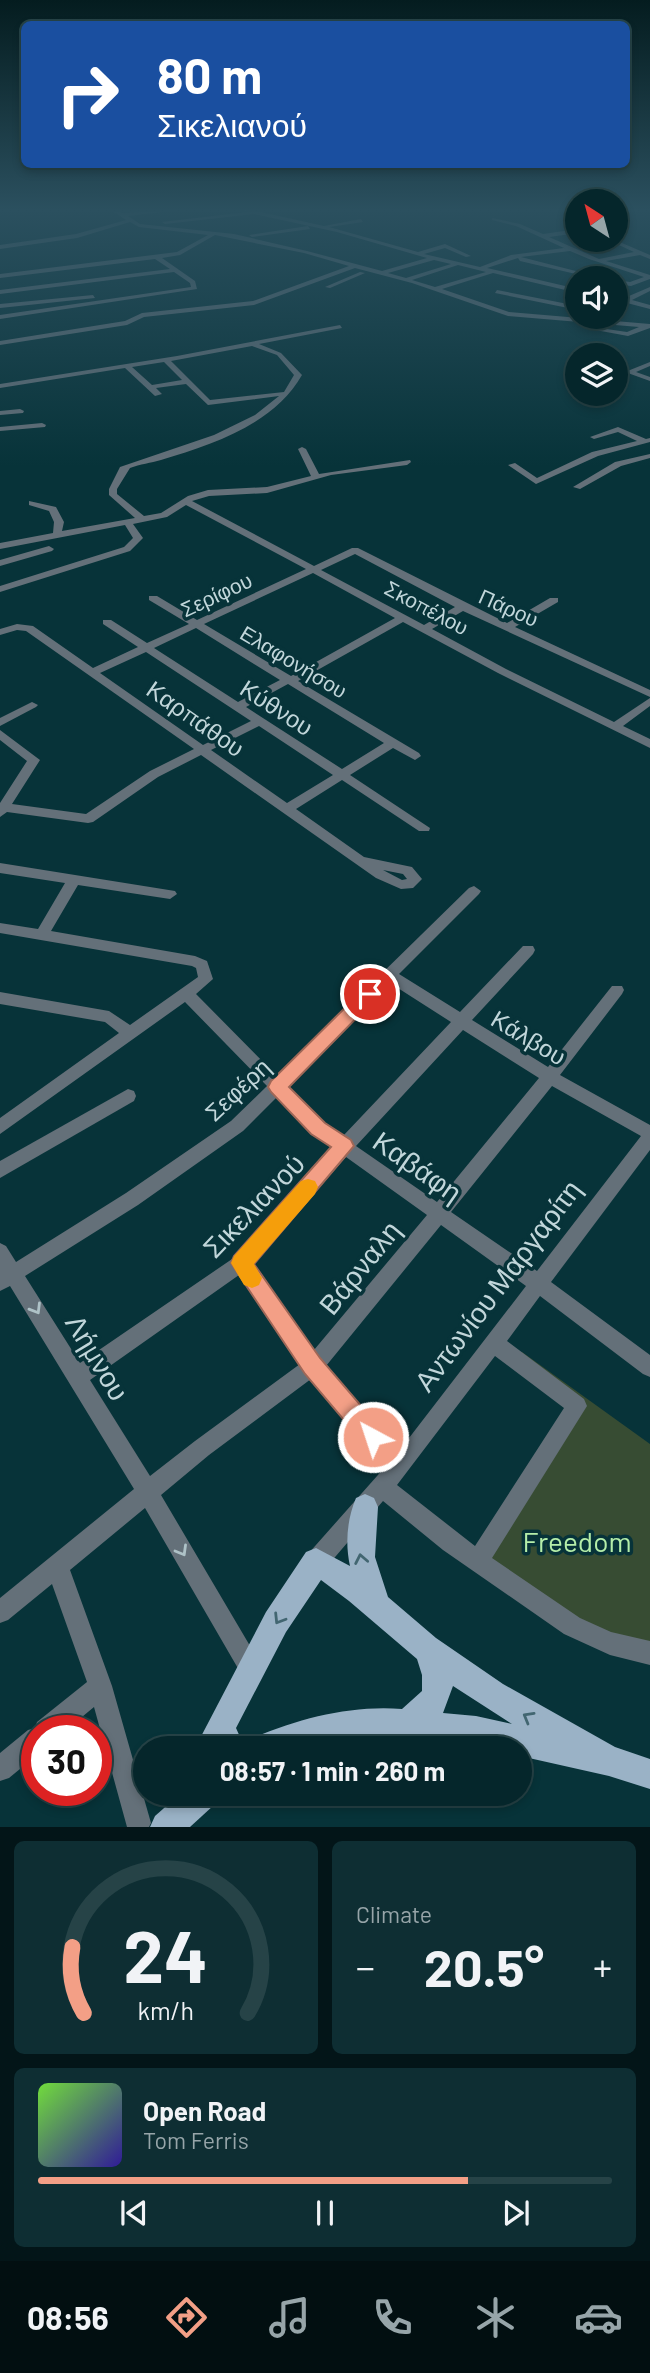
<!DOCTYPE html>
<html lang="en">
<head>
<meta charset="utf-8">
<style>
  body { margin:0; font-family:Barlow,sans-serif; background:#0e2e33; color:#f1f3f6; height:100vh; display:flex; flex-direction:column; font-size:26px; white-space:nowrap }
  * { box-sizing:border-box; margin:0 }
  p { font-size:23px; color:#97a5a9 }
  .icon { flex:none; width:38px; height:38px; fill:none; stroke:currentColor; stroke-width:2; stroke-linecap:round; stroke-linejoin:round }
  .map { position:relative; height:1827px; overflow:hidden }
  .sheet { display:flex; flex-direction:column; gap:14px; padding:14px; background:#031518; flex:1 }
  .sheet>* { flex:none }
  .top-card { position:absolute; left:21px; top:21px; width:609px; height:147px; border-radius:10px; box-shadow:0 4px 10px #0003,0 0 0 2px #264347; background:#1a4fa0; color:#fff; overflow:hidden }
  .needle { width:46px; rotate:324deg }
  .tools { position:absolute; left:565px; top:189px; display:grid; gap:14px }
  .tools a { display:grid; place-items:center; width:63px; height:63px; border-radius:50%; background:#05262b; box-shadow:0 4px 10px #0003,0 0 0 2px #264347; font-size:35px }
  .speed { position:absolute; left:21px; top:1715px; display:flex; gap:14px; font-size:35px; font-weight:700; text-align:center }
  .speed>* { display:grid; place-content:center; width:91px; height:91px; border-radius:50%; background:#05262b; box-shadow:0 4px 10px #0003,0 0 0 2px #264347; line-height:1 }
  .speed .limit { border:10px solid #d22; background:#fff; color:#111 }
  .pin { position:absolute; display:grid; place-items:center; width:60px; height:60px; color:#fff; margin:-30px; border:4px solid #fff; border-radius:50%; box-shadow:0 2px 7px #0007 }
  .me { position:absolute; width:77px; margin:-38px; rotate:320deg; stroke-linejoin:round; filter:drop-shadow(0 0 5px #0008) }
  .turn { display:flex; align-items:center; gap:24px; height:147px; padding:0 21px; font-size:32px }
  .turn .icon { width:91px; height:91px; stroke-width:2.5 }
  .turn b { display:block; font-size:49px; line-height:60px }
  .big { font-size:52px; font-weight:700; line-height:1.1 }
  .sheet .widget { flex:1; display:flex; flex-direction:column; justify-content:center; gap:10px; min-width:0; padding:0 24px; border-radius:10px; background:#0e2e33 }
  .sheet .dial { align-items:center; gap:0 }
  .dial svg { height:182px; overflow:visible; fill:none; stroke:#264347; stroke-width:7; stroke-linecap:round; text-anchor:middle }
  .dial text { fill:#f1f3f6; stroke:none }
  .song { display:flex; align-items:center; gap:21px }
  .cover { width:84px; height:84px; border-radius:10px; background:linear-gradient(135deg,hsl(100 70% 55%),hsl(250 70% 35%)) }
  .played { height:7px; border-radius:4px; background:linear-gradient(90deg,#f39f86 75%,#264347 75%) }
  .keys { display:flex; justify-content:space-around; direction:ltr }
  .heat { display:flex; justify-content:space-between; align-items:center; font-size:38px; direction:ltr }
  .sheet .tiles { flex:1; display:grid; gap:14px; grid-template-columns:1fr 1fr }
  .widget:last-child { grid-column:span 2 }
  .trip { position:absolute; left:133px; top:1736px; width:399px; height:70px; border-radius:35px; background:#05262b; box-shadow:0 4px 10px #0003,0 0 0 2px #264347; font-weight:700; line-height:70px; text-align:center }
  .dock { display:flex; height:112px; justify-content:space-around; align-items:center; background:#020f11; color:#97a5a9 }
  .dock .icon { width:49px; height:49px }
  .dock .current { color:#f39f86 }
  .dock b { font-size:32px; color:#f1f3f6 }
  .map>svg:first-child { display:block }
</style>
</head>
<body>
<div class="map">
<svg width="650" height="1827" viewBox="0 0 650 1827">
  <rect width="100%" height="100%" fill="#073339"/>
  <path fill="#374c33" d="M522,1352l128,92v209l-40,-10 -132,-82 99,-155 -61,-46z"/>
  <g fill="none" stroke-linecap="round" stroke-linejoin="round">
    <g fill="#647079" fill-rule="evenodd">
      <path d="M111,210l12,3 57,-3 -52,6 12,8 94,10 73,17 75,20 45,-13 -90,-26 -83,-18 -89,10 -3,-2 85,-10 -5,-2h10l72,16 37,-7 2,3 -34,5 89,25 27,-8 26,12 -5,1 -21,-9 -21,6 56,13 31,-12 53,-7 -48,-22 -24,-6v-2l28,6 23,10 35,-5v4l-29,4 50,22 35,-7 -26,-12h7l35,15v4l-10,-4 -34,6 44,14v4l-19,7 -15,-2v-4l14,2 14,-5 -55,-18 -19,-8 -49,6 82,21h-10l-73,-17 -2,-3 -31,10 91,21v4l-85,-20 -51,16 67,23 141,12v4l-22,8 -38,-7 3,-2 34,5 12,-5 -131,-11 -96,-33 -57,-15 -101,37 -110,12 -17,8 -127,20v-4l125,-20 17,-8 111,-12 96,-35 -45,-13 -89,-18 -35,20 -18,3 33,23 2,8 -197,30v-4l191,-28 -1,-4 -16,-11 -174,22v-4l170,-21 -15,-10 -155,19v-4l177,-22 31,-17 -69,-8 -9,-5 -53,16 -77,11v-4l76,-11 50,-14zM434,260l17,4 -45,14 -18,-5zM458,265l28,7 -51,15 -23,-7z"/>
      <path d="M308,226l2,3 -58,8 -3,-2z"/>
      <path d="M360,272l5,1 -35,15 -5,-1z"/>
      <path d="M650,287v4l-18,9 18,5v4l-23,-6 -11,5v-5l6,-4z"/>
      <path d="M497,290l81,16v4l-83,-17z"/>
      <path d="M93,295l2,3 -95,10v-4z"/>
      <path d="M340,325l2,3 -83,16 22,9 21,22c-28,49 -88,69 -141,85 -10,3 -21,4 -31,8l-13,21v5l27,22 17,-3 27,-17 20,-6 59,-3 44,-11 -13,-27 4,-2 4,2 13,25 91,-14 1,2 -4,3 -76,10 -64,18 -58,3 -17,5 122,65 38,-18h6l149,75 43,-25h8v4l-43,25 135,63v7l-187,-86 -31,18 74,40 108,53 36,-24v8l-27,20 27,13v9l-152,-75 -95,-51 -105,59 121,72 2,3 -6,4 -22,-12 -43,27 80,53 -1,3h-10l-77,-51 -46,29 68,48 48,10 10,12 -9,9 -12,1 -25,-11 -175,-123 -43,22 -65,45 -5,1 -81,-11 -7,5v-14l27,-42 -27,-21v-10l40,30 -28,44 74,10 64,-43 44,-22 -168,-118 -9,-1 -17,5v-6l17,-5 16,2 60,42 45,-21 -35,-23v-4h8l36,23 42,-19 -40,-24v-4h8l40,24 109,-51 -120,-64 -19,12 -34,7 10,14 -13,13 -130,41v-6l124,-39 9,-9 -8,-13 -125,24v-6l53,-10 1,-11 -5,-11 -20,-6v-4l27,6 8,15 -2,9 73,-13 -26,-23v-6l11,-22 94,-32 41,-20 24,-19 -71,9 -22,-21 -30,4 6,6 -7,2 -30,-28 -125,20v-4l177,-28zM252,346l25,9 17,20 -10,17 -74,8 -39,-39zM164,362l18,18 -30,5 -20,-18zM355,554l100,53 -31,18 -103,-55zM313,573l82,45 -104,58 -87,-52zM196,628l84,52 -42,22 -84,-54zM146,652l105,69 -48,24 -103,-72zM288,684l96,59 -42,26 -96,-62zM259,726l74,49 -46,28 -76,-53zM383,870l20,4 4,5 -5,1z"/>
      <path d="M650,362v4l-14,6 14,5v4l-25,-9z"/>
      <path d="M20,409l4,2 -1,2 -23,2v-4z"/>
      <path d="M42,423l4,2 -1,2 -45,4v-4z"/>
      <path d="M618,427l28,12 4,-1v4l-52,14 -62,28 -28,-19 7,-2 22,15 55,-26 45,-11 -19,-9 -24,7 -4,-2z"/>
      <path d="M650,454v4l-29,8 -41,23 -7,-2 42,-25z"/>
      <path d="M49,546l5,3 -2,2 -52,15v-6z"/>
      <path d="M32,702l6,3 -2,2 -36,19v-8z"/>
      <path d="M0,863l175,28 2,3 -7,5 -92,-14 -27,46 144,25 12,5 6,18 -17,15 81,82 192,-188 5,-2 7,5 -2,3 -80,80 61,38 63,-66h10l2,4 -2,4 -61,66 76,47 64,-81h10l2,4 -2,4 -62,81 90,50v25l-99,132 99,73v22l-7,-3 -103,-78 -33,45 77,58 3,7 -95,152 88,60 31,14 39,9v24l-40,-10 -46,-21 -121,-84 -60,-49 -59,69 -8,3 -8,-3 -3,-8 3,-8 77,-87 -74,-88 -102,76 -48,40 98,166 4,8 -4,8 -8,4 -8,-4 -98,-169 -75,62 42,116 39,137 -2,4h-22l-33,-120 -29,24h-28v24l-28,23 -9,3v-28l28,-23 7,-2 2,-6 50,-40 -35,-98 -44,36 -8,3v-25l134,-109 -124,-203 -10,5v-48l6,3 10,16 110,-69 105,-72 36,-35 -82,-84 -185,132v-16l119,-85 -14,-11 -105,-18v-12l109,19 21,14 68,-48 -2,-9 -4,-2 -192,-33v-10l38,6 27,-46 -65,-10zM390,983l61,39 -108,114 -19,-13 -36,-37zM463,1030l76,48 -102,124 -81,-56zM552,1086l89,50 -104,135 -86,-59zM277,1097l35,36 21,15 -98,109 -155,106 -55,-87 113,-71 105,-74zM346,1157l81,58 -113,135 -62,-86zM441,1225l85,61 -127,165 -73,-85zM239,1275l61,89 -105,77 -45,35 -60,-96zM495,1356l69,52 -89,138 -78,-61z"/>
      <path d="M128,1089l6,2 2,5 -2,5 -134,77v-17z"/>
    </g>
    <g fill="#9ab2c6" fill-rule="evenodd">
      <path d="M365,1494l9,4 4,9 -3,50 13,40 48,41 67,46 112,63 35,12v30l-41,-13 -89,-20v-8h-35l-108,-11 -67,11h-59l4,-11c46,-19 97,-32 147,-28l20,-18v-16l-5,-16 -68,-58 -28,-21 -35,52 -50,96 9,20h-50l71,-136 40,-60 10,-4 34,18c-5,-22 -3,-47 6,-68zM453,1686l59,38 -36,-8 -33,-3z"/>
      <path d="M180,1794h39l-5,11 -24,22h-40l5,-11z"/>
    </g>
  </g>
  <defs><path id="oneway-chevron" d="M-2-3.5L2.5 0L-2 3.5" fill="none" stroke-width="1.6" stroke-linecap="round" stroke-linejoin="round" transform="scale(1.75)"/></defs>
  <g stroke="#aec2c7">
    <use href="#oneway-chevron" transform="translate(36 1309) rotate(59)"/>
    <use href="#oneway-chevron" transform="translate(182 1551) rotate(60)"/>
  </g>
  <g stroke="#426671">
    <use href="#oneway-chevron" transform="translate(361 1559) rotate(-101)"/>
    <use href="#oneway-chevron" transform="translate(279 1619) rotate(122)"/>
    <use href="#oneway-chevron" transform="translate(528 1717) rotate(-150)"/>
  </g>
  <linearGradient id="sky" x2="0" y2="1"><stop stop-color="#041c1f"/><stop offset="0.45" stop-color="#2b505f"/><stop offset="1" stop-color="#2b505f" stop-opacity="0"/></linearGradient>
  <rect width="650" height="466" fill="url(#sky)"/>
  <path fill="#f39f86" stroke="#9e6757" stroke-width="2" d="M370,987l6,2 3,5 -3,4 -87,89 36,36 26,17 3,6 -100,118 66,94 61,71 4,8 -4,8 -8,4 -8,-4 -60,-71 -74,-111 3,-7 97,-109 -20,-13 -40,-42 -3,-5 3,-6 93,-92z"/>
  <path fill="#f59e0b" d="M308,1179l7,2 3,6 -3,7 -61,70 8,14 -3,7 -7,3 -8,-3 -13,-22 3,-7 67,-75z"/>
  <g text-anchor="middle" dominant-baseline="central" stroke-width="7" stroke-linejoin="round" paint-order="stroke">
    <g font-size="21" fill="#c1d6da" stroke="#073339">
      <text transform="translate(216 594) rotate(-25)">Σερίφου</text>
      <text transform="translate(427 607) rotate(28)">Σκοπέλου</text>
      <text transform="translate(509 607) rotate(24)">Πάρου</text>
      <text transform="translate(294 661) rotate(31)">Ελαφονήσου</text>
    </g>
    <g font-size="24" fill="#c1d6da" stroke="#073339">
      <text transform="translate(277 707) rotate(33)">Κύθνου</text>
      <text transform="translate(196 718) rotate(35)">Καρπάθου</text>
      <text transform="translate(529 1037) rotate(31)">Κάλβου</text>
      <text transform="translate(237 1089) rotate(-43)">Σεφέρη</text>
    </g>
    <g font-size="28" fill="#c1d6da" stroke="#073339">
      <text transform="translate(418 1166) rotate(35)">Καβάφη</text>
      <text transform="translate(253 1205) rotate(-46)">Σικελιανού</text>
      <text transform="translate(359 1267) rotate(-51)">Βάρναλη</text>
      <text transform="translate(497 1285) rotate(-53)">Αντωνίου Μαργαρίτη</text>
      <text transform="translate(98 1357) rotate(59)">Λήμνου</text>
    </g>
    <g font-size="28" fill="#b5eea9" stroke="#073339">
      <text x="577" y="1541">Freedom</text>
    </g>
  </g>
</svg>
<div class="tools">
<a><svg class="needle" viewBox="-14 -14 28 28"><path d="M0-13l5 13h-10z" fill="#e53935"/><path d="M0 13l5-13h-10z" fill="#97a5a9"/></svg></a>
<a><svg class="icon" aria-label="sound" viewBox="0 0 24 24"><path d="M4 9h4l5-4v14l-5-4H4zM17 9q2 3 0 6"/></svg></a>
<a><svg class="icon" aria-label="layers" viewBox="0 0 24 24"><path d="M12 4l9 5-9 5-9-5zM3 14l9 5 9-5"/></svg></a>
</div>
<div class="speed"><div class="limit">30</div></div>
<div class="pin" style="left:370px;top:994px;background:#d93025"><svg class="icon" aria-label="arrive" viewBox="0 0 24 24"><path d="M6 21V4h12l-3 4 3 4H6"/></svg></div>
<svg class="me" style="left:373px;top:1437px" viewBox="-20 -20 40 40"><circle r="17" fill="#f39f86" stroke="#fff" stroke-width="3"/><path d="M0-11L8 9 0 5-8 9z" fill="#fff"/></svg>
<div class="trip">08:57 · 1 min · 260 m</div>
<div class="top-card">
<div class="turn"><svg class="icon" aria-label="right" viewBox="0 0 24 24"><path d="M7 20v-9h11M14 6l5 5-5 5"/></svg><div><b>80 m</b>Σικελιανού</div></div>
</div>
</div>
<section class="sheet">
<div class="tiles">
<div class="widget dial"><svg viewBox="0 0 100 80">
<path d="M14 69A42 42 0 1 1 86 69"/>
<path d="M14 69A42 42 0 0 1 9 40" stroke="#f39f86"/>
<text x="50" y="56" font-size="32" font-weight="700">24</text>
<text x="50" y="72" font-size="11">km/h</text>
</svg></div>
<div class="widget"><p>Climate</p>
<div class="heat"><a>−</a><b class="big">20.5°</b><a>+</a></div>
</div>
<div class="widget">
<div class="song"><i class="cover"></i><div><b>Open Road</b><p>Tom Ferris</p></div></div>
<div class="played"></div>
<div class="keys"><svg class="icon" aria-label="previous" viewBox="0 0 24 24"><path d="M18 5L8 12l10 7zM5 5v14"/></svg><svg class="icon" aria-label="pause" viewBox="0 0 24 24"><path d="M8 5v14M16 5v14"/></svg><svg class="icon" aria-label="next" viewBox="0 0 24 24"><path d="M6 5l10 7-10 7zM19 5v14"/></svg></div>
</div>
</div>
</section>
<nav class="dock">
<b>08:56</b>
<svg class="icon current" aria-label="directions" viewBox="0 0 24 24"><path d="M12 3l9 9-9 9-9-9zM9 14v-3h6M13 9l2 2-2 2"/></svg>
<svg class="icon" aria-label="music" viewBox="0 0 24 24"><path d="M9 18V5l10-2v13"/><circle cx="6" cy="18" r="3"/><circle cx="16" cy="16" r="3"/></svg>
<svg class="icon" aria-label="phone" viewBox="0 0 24 24"><path d="M5 4h4l2 5-3 2q2 4 5 5l2-3 5 2v4C11 20 4 13 5 4z"/></svg>
<svg class="icon" aria-label="climate" viewBox="0 0 24 24"><path d="M12 3v18M4 7l16 10M4 17L20 7"/></svg>
<svg class="icon" aria-label="car" viewBox="0 0 24 24"><path d="M5 17H2v-5l4-1 3-4h7l3 4 3 1v5h-3M9 17h6M6 11h13"/><circle cx="7" cy="17" r="2"/><circle cx="17" cy="17" r="2"/></svg>
</nav>
</body>
</html>
